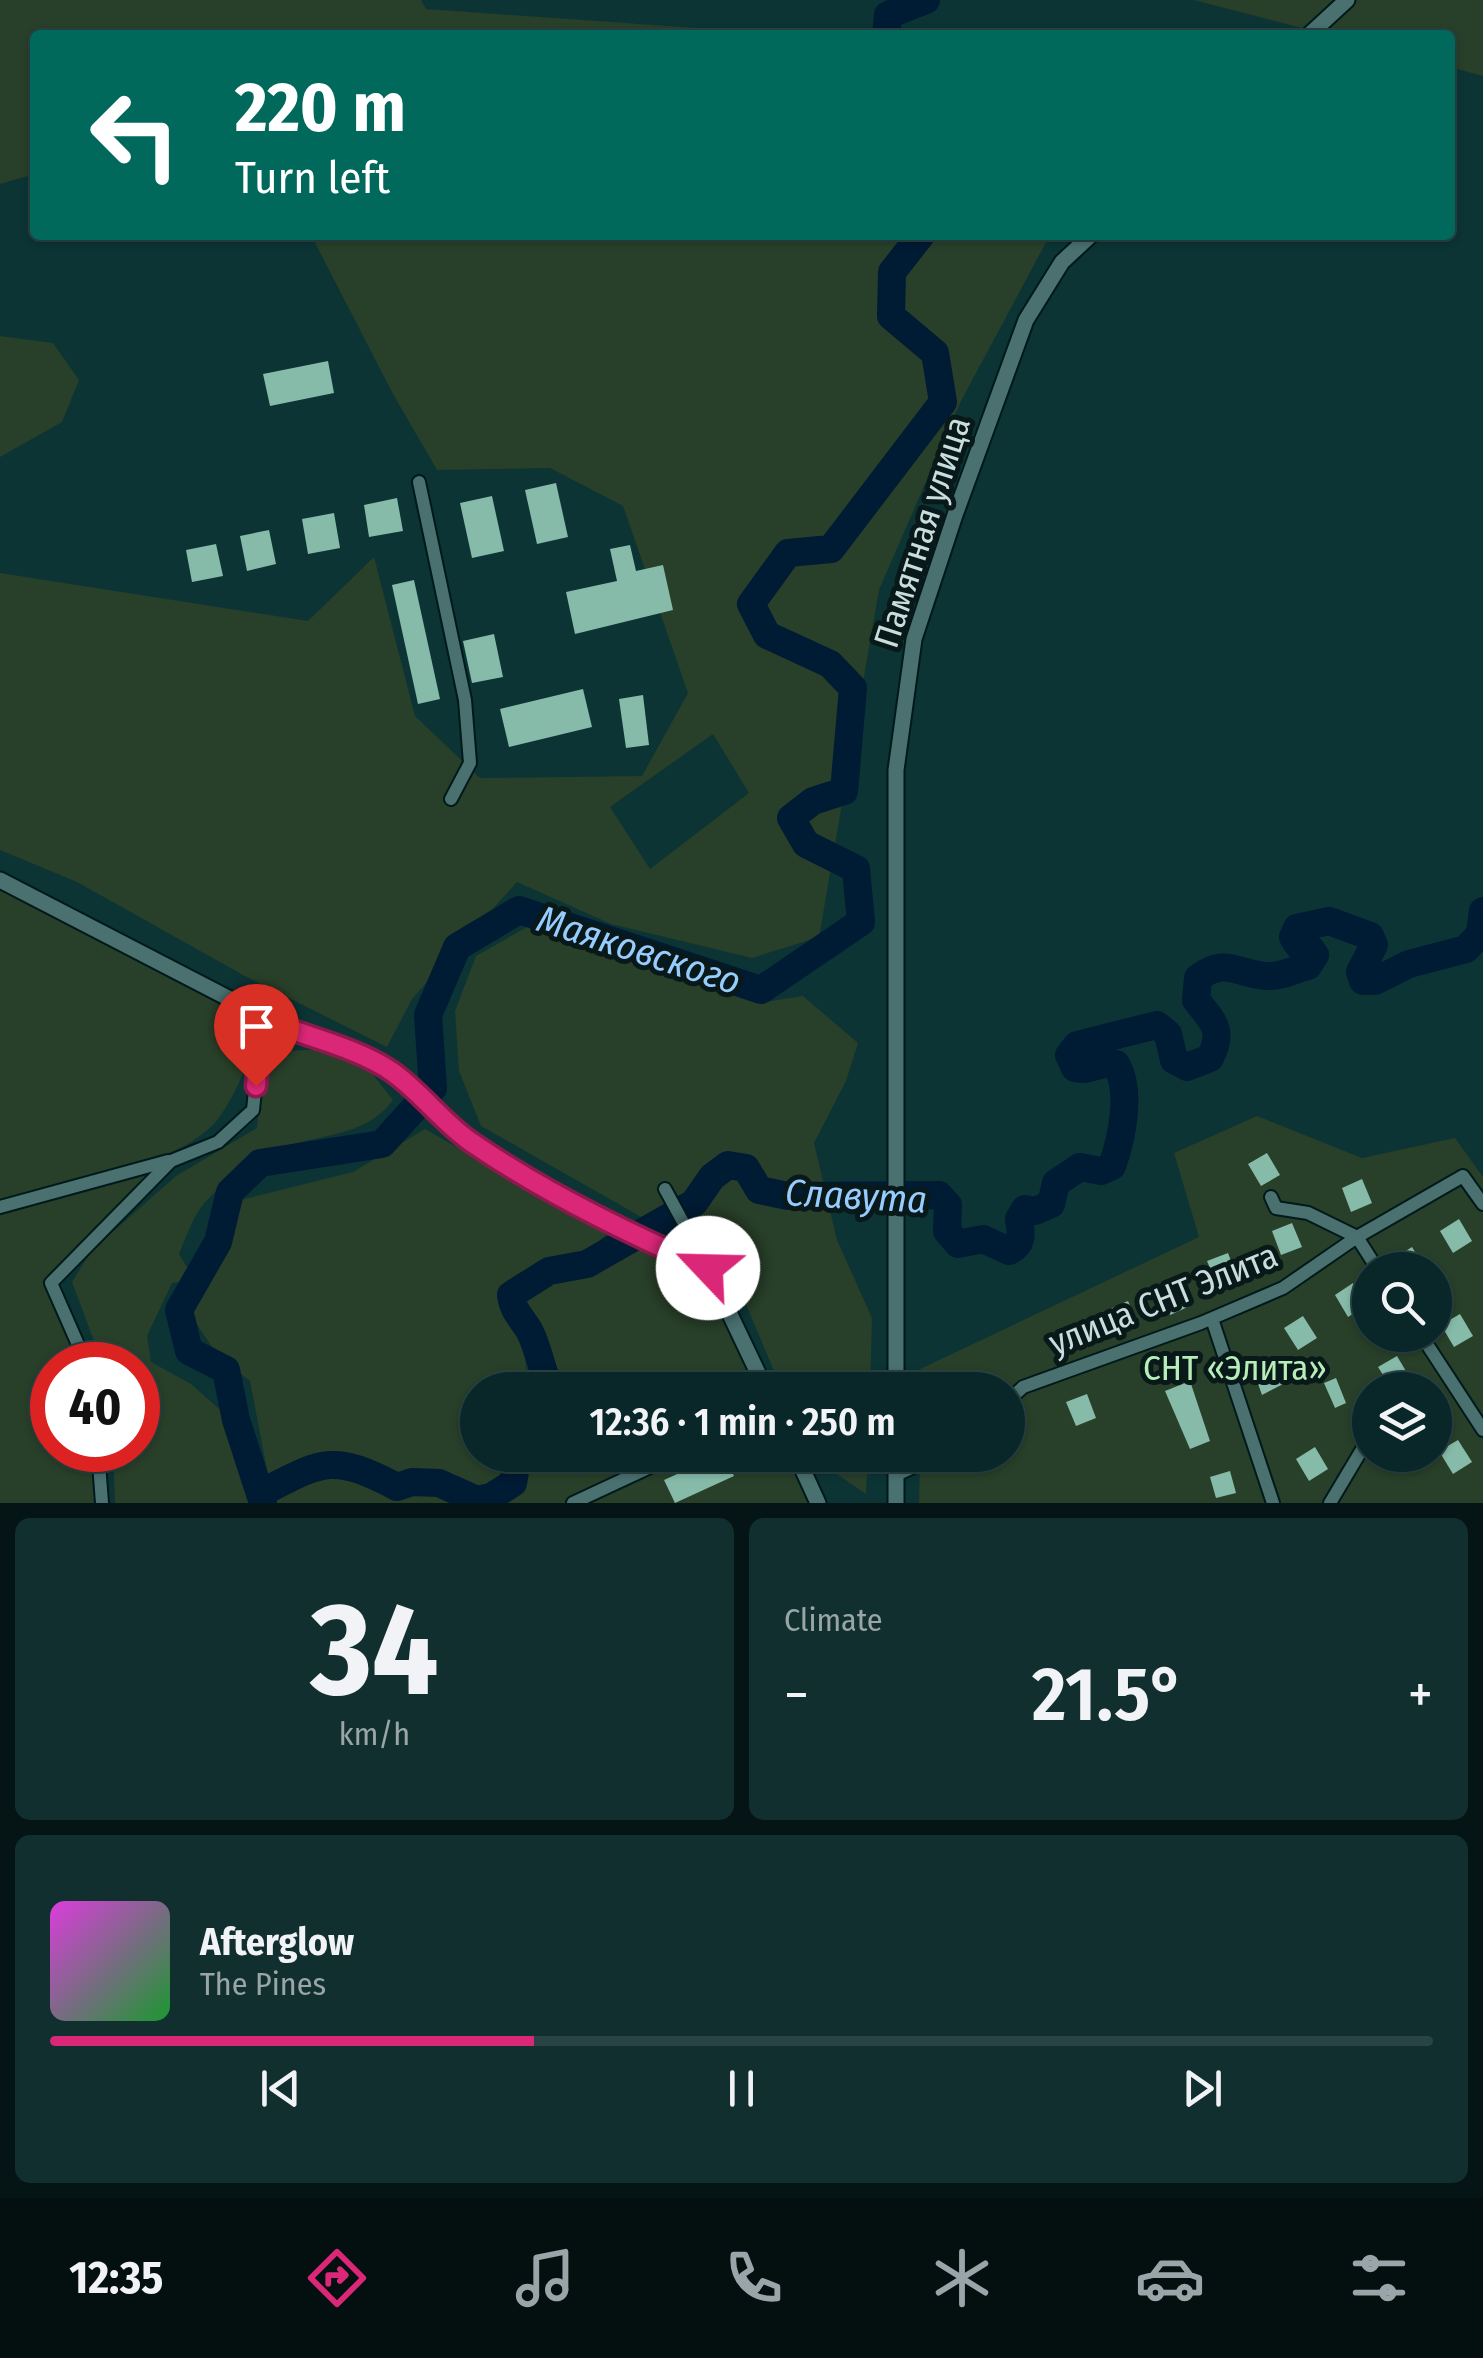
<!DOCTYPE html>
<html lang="en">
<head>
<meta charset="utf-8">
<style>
  body { margin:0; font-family:"Fira Sans Condensed",sans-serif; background:#122f30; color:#f1f3f6; height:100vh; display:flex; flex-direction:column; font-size:38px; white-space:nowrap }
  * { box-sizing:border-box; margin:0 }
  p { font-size:32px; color:#99a5a8 }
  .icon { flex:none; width:55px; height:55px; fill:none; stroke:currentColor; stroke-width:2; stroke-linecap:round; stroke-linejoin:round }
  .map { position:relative; height:1503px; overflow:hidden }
  .drawer { display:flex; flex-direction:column; gap:15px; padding:15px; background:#051516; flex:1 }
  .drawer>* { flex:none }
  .top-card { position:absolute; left:30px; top:30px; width:1425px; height:210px; border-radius:10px; box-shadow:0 2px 8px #0004,0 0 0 2px #294445; background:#00695c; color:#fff; overflow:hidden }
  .tools { position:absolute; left:1352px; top:1252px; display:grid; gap:20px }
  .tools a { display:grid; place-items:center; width:100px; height:100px; border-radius:50%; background:#092728; box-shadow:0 2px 8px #0004,0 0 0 2px #294445; font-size:50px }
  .speed { position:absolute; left:30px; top:1342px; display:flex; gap:20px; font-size:50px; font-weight:700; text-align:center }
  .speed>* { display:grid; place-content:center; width:130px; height:130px; border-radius:50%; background:#092728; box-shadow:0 2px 8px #0004,0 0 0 2px #294445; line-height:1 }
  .speed .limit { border:15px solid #d22; background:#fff; color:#111 }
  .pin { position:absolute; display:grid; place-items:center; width:85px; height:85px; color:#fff; margin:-102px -42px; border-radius:50% 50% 50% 0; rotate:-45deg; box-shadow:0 0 10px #0007 }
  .pin .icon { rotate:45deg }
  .me { position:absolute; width:110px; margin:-55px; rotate:294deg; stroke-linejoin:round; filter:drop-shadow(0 0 8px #0008) }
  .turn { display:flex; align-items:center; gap:35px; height:210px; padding:0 40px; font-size:45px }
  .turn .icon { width:130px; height:130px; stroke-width:2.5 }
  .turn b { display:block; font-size:70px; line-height:85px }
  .big { font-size:75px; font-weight:600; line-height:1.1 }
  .drawer .widget { flex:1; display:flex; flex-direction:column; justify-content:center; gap:15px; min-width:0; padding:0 35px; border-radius:15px; background:#122f30 }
  .drawer .dial { align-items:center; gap:0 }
  .dial b { font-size:130px; line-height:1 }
  .song { display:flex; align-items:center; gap:30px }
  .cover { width:120px; height:120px; border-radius:15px; background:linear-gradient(135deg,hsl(300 70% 55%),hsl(130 70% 35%)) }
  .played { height:10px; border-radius:5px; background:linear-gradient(90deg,#db2777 35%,#294445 35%) }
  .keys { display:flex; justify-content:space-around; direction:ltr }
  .heat { display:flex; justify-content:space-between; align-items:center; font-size:55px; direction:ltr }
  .drawer .tiles { flex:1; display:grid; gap:15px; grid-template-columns:1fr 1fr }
  .widget:last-child { grid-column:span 2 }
  .trip { position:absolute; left:460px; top:1372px; width:565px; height:100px; border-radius:50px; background:#092728; box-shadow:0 2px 8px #0004,0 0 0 2px #294445; font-weight:600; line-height:100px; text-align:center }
  .dock { display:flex; height:160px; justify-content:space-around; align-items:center; background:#041010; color:#99a5a8 }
  .dock .icon { width:70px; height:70px }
  .dock .active { color:#db2777 }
  .dock b { font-size:45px; color:#f1f3f6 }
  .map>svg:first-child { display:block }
</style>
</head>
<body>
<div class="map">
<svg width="1483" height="1503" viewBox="0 0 1483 1503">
  <rect width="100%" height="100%" fill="#0c3435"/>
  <g fill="#283f29" fill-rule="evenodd">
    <path d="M0,0h421l5,9 371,26h-762v139l-35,10z"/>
    <path d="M1194,0h289v76l-33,-9v-32h-122z"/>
    <path d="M311,235h739l-89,166 -82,189 -60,347 -67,21 -141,-34 -94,-42 -105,117 -25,48 -144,-72 -166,-93 -77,-32v-277l308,48 66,-64 41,159 65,62 162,-2 46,-83 -65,-187 -73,-38 -113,2 -44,-76zM713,734l36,59 -99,76 -40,-62z"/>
    <path d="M0,336l53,7 26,37 -17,42 -62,35z"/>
    <path d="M0,890l240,125c4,6 9,15 11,22 4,20 -24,74 -38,88 -14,13 -31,24 -49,30l7,6 -120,122 36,82h-35v85h46l4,53h-102z"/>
    <path d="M527,927l104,30 128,46 44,-7 55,47 -12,38 -32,62 23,97 35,78 -2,72h-88l-46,-109 -34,-58 -29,12 -192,-109 -22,-55 -4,-60 21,-55z"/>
    <path d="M328,1049l39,18 26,33c-29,39 -76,33 -117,50 -22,9 -66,42 -78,62 -8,13 -13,28 -19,42l11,18 -5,9 -13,2 -25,53 4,26 40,22 35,31 24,74 1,14h-136l-2,-53h25v-85h-35l-31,-83 20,-32 84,-74 81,-48 4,-48 27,-29z"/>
    <path d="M1257,1116l105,42 93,-20 28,39v326h-564l1,-48h88v-65h-88v-21l279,-132 -25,-84zM1370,1270h65v65h-65zM1370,1390h65v65h-65z"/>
    <path d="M425,1129l183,104 -21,19 -65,28 -19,20 17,33 -9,-38 38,-24 93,-32 66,29 58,122h-234l-7,-32 3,32h-50v65h40l-23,31 28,-31h273l22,48h-557v-10l47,-24 88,18 16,-5 27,1 21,6h33l-47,-10 -58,-5 -49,-14 -31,3 -40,12 -18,-94 -32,-25 -30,-45 29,-45 24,-66 112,-28z"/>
    <path d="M809,1455h59l-2,39z"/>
  </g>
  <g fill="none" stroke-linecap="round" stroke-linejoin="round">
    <g stroke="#001b34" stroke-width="28">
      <path d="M886,35l2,-20 38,-15"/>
      <path d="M551,1390c-10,-19 -12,-42 -22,-60 -8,-13 -16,-19 -18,-35l38,-24 38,-7 107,-61 18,-26 16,-12 18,3 13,22 29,6 151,-1 9,10 -1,26 11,13 25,-5 26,12c15,-7 12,-18 10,-32l6,-10 10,2 16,-7 5,-21 24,-16 21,4 11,-5c10,-28 20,-75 4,-102 -16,-3 -25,8 -41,4l-6,-13 8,-10 80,-20 11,9 6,26 13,7 23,-9c14,-28 4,-35 -14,-58l2,-22c28,-22 40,-3 70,-2 12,1 28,-7 40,-10l7,-11 -5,-7 -12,-3 -5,-8 4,-9 32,-7 41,15 4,9 -14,27 3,9h12l34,-17 57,-15 14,-15 3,-23"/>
      <path d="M261,1493c62,-32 71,-40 136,-6l15,-5 27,1 38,17 14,-3 22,-14 5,-28"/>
      <path d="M263,1503l-27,-83 -10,-50 -37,-19 -10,-41 39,-68 12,-50 30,-29 122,-19 51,-56 -5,-73 29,-68 62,-37 242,80 100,-68 -5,-53 -50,-25 -15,-26 22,-17 31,-10 9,-103 -23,-24 -63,-29 -16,-31 37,-51 43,-4 112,-147 -8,-49 -44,-37 1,-44 29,-37"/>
    </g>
  </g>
  <g fill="#87bba9">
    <path d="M328,361l6,32 -64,13 -7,-32z"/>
    <path d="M556,483l12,54 -31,7 -12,-54z"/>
    <path d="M492,496l12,55 -32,7 -12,-55z"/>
    <path d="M397,498l6,33 -34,6 -5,-32z"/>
    <path d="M334,513l6,35 -32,6 -6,-35z"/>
    <path d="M269,530l7,34 -29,7 -7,-35z"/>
    <path d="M216,544l7,32 -31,6 -6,-32z"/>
    <path d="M630,545l6,26 27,-6 10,45 -98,24 -9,-42 51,-11 -7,-32z"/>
    <path d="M414,580l26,119 -22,5 -26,-119z"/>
    <path d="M494,634l9,43 -31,6 -9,-42z"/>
    <path d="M583,689l9,38 -83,20 -9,-38z"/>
    <path d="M643,695l6,50 -23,3 -7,-49z"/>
    <path d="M1267,1153l13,22 -19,11 -13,-22z"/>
    <path d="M1362,1179l10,24 -21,9 -9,-24z"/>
    <path d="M1459,1219l13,22 -19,12 -13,-22z"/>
    <path d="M1292,1223l10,24 -21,8 -9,-24z"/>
    <path d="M1412,1247l14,23h-26l-7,-11z"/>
    <path d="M1228,1253l9,24 -20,8 -10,-24z"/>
    <path d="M1180,1283l10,23 -20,9 -10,-24z"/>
    <path d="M1353,1283l14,22 -19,12 -13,-22z"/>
    <path d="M1128,1301l10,24 -21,9 -9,-24z"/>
    <path d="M1460,1314l13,22 -19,11 -13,-22z"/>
    <path d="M1303,1316l14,22 -19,12 -14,-22z"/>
    <path d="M1397,1356l13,22 -18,11 -14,-22z"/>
    <path d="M1280,1357l9,24 -27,14 -10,-28z"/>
    <path d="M1336,1378l10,25 -11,5 -11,-25z"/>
    <path d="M1190,1381l20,60 -20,8 -25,-58z"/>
    <path d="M1087,1394l9,24 -20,8 -10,-24z"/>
    <path d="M1458,1440l14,22 -19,12 -14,-23z"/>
    <path d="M1315,1447l13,22 -19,12 -13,-22z"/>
    <path d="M719,1455h5l10,21 -59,27 -11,-23z"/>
    <path d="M1230,1471l6,22 -20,5 -6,-21z"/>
  </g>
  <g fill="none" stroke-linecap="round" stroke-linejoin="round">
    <defs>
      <g id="minor">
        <path d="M419,482l46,218 5,63 -19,36"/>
        <path d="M665,1189l43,79"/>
        <path d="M1271,1197l5,11 32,5 49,24 106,-61 20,28"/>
        <path d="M0,1207l168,-46"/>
        <path d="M1212,1319l61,184"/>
        <path d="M1421,1335l62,95"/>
        <path d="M87,1365l-36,-82 120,-122 47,-19 35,-32 5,-49 26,-34"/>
        <path d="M1008,1401l15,-14 178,-64 82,-35 74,-51 21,33"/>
        <path d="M98,1450l4,53"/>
        <path d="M896,1475l44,-20"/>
        <path d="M573,1503l103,-48"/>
        <path d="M1330,1503l34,-57"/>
      </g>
      <g id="tertiary">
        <path d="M1309,35l38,-35"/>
        <path d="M0,880l284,147 59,21 48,23 77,69 57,36 117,63 66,29 58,122"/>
        <path d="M896,1390v-620l18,-131 41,-124 71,-195 36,-58 29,-27"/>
        <path d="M796,1455l22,48"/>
        <path d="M896,1455v48"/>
      </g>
    </defs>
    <use href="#minor" stroke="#001a1b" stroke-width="16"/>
    <use href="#tertiary" stroke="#001a1b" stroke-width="19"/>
    <use href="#minor" stroke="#4a7070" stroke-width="12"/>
    <use href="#tertiary" stroke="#4a7070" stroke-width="15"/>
  </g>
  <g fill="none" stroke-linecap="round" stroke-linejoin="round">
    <defs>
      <path id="route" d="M256,1086l2,-24 26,-35c35,13 76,23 107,44 29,20 51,51 80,71 74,51 156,91 237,126"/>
    </defs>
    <use href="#route" stroke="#8e194d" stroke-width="25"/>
    <use href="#route" stroke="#db2777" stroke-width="18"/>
  </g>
  <g text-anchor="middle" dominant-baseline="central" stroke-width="10" stroke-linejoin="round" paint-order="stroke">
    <g font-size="35" fill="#c9dddd" stroke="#091919">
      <text transform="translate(922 532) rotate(-72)">Памятная улица</text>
      <text transform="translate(1163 1299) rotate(-22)">улица СНТ Элита</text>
    </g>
    <g font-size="35" fill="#b6edb9" stroke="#091919">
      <text x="1235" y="1368">СНТ «Элита»</text>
    </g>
    <g font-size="38" font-style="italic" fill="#97ccff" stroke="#091919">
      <text transform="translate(639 950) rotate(18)">Маяковского</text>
      <text transform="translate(856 1196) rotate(3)">Славута</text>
    </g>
  </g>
</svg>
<div class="tools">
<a><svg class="icon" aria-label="search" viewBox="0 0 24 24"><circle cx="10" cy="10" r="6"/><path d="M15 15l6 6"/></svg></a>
<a><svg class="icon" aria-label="layers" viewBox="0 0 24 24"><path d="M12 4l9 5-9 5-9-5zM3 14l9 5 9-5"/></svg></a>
</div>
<div class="speed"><div class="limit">40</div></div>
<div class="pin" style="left:256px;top:1086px;background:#d93025"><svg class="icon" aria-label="arrive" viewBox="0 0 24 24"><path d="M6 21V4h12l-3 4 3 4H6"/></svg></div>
<svg class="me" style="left:708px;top:1268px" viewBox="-20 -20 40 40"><circle r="19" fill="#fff"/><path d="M0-13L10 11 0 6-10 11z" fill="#db2777"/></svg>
<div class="trip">12:36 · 1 min · 250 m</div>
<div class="top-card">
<div class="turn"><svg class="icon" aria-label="left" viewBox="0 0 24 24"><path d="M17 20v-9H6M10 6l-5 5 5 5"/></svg><div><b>220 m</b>Turn left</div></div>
</div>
</div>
<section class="drawer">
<div class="tiles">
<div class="widget dial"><b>34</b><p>km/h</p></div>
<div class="widget"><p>Climate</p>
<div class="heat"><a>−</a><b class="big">21.5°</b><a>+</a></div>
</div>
<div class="widget">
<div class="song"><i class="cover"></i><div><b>Afterglow</b><p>The Pines</p></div></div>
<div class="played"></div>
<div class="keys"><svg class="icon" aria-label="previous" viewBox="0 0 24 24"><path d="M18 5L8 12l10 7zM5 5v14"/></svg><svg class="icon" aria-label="pause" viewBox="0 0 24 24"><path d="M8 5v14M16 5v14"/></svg><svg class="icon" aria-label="next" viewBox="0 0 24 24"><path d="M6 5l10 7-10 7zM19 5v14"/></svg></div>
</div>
</div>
</section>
<nav class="dock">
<b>12:35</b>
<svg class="icon active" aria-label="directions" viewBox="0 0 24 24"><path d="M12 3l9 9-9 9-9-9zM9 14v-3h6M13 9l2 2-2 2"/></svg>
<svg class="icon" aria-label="music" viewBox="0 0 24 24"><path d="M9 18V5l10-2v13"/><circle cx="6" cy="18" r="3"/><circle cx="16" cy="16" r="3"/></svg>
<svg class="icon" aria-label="phone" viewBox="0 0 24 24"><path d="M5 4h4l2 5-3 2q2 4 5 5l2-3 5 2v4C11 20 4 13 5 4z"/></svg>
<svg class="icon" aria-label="climate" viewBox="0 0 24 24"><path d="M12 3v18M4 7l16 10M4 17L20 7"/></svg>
<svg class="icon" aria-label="car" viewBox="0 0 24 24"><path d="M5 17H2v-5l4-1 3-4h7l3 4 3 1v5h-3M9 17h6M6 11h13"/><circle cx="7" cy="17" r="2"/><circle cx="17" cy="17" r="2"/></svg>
<svg class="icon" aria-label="filters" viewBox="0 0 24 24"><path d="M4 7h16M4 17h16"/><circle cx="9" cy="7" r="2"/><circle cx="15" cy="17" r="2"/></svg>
</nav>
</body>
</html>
